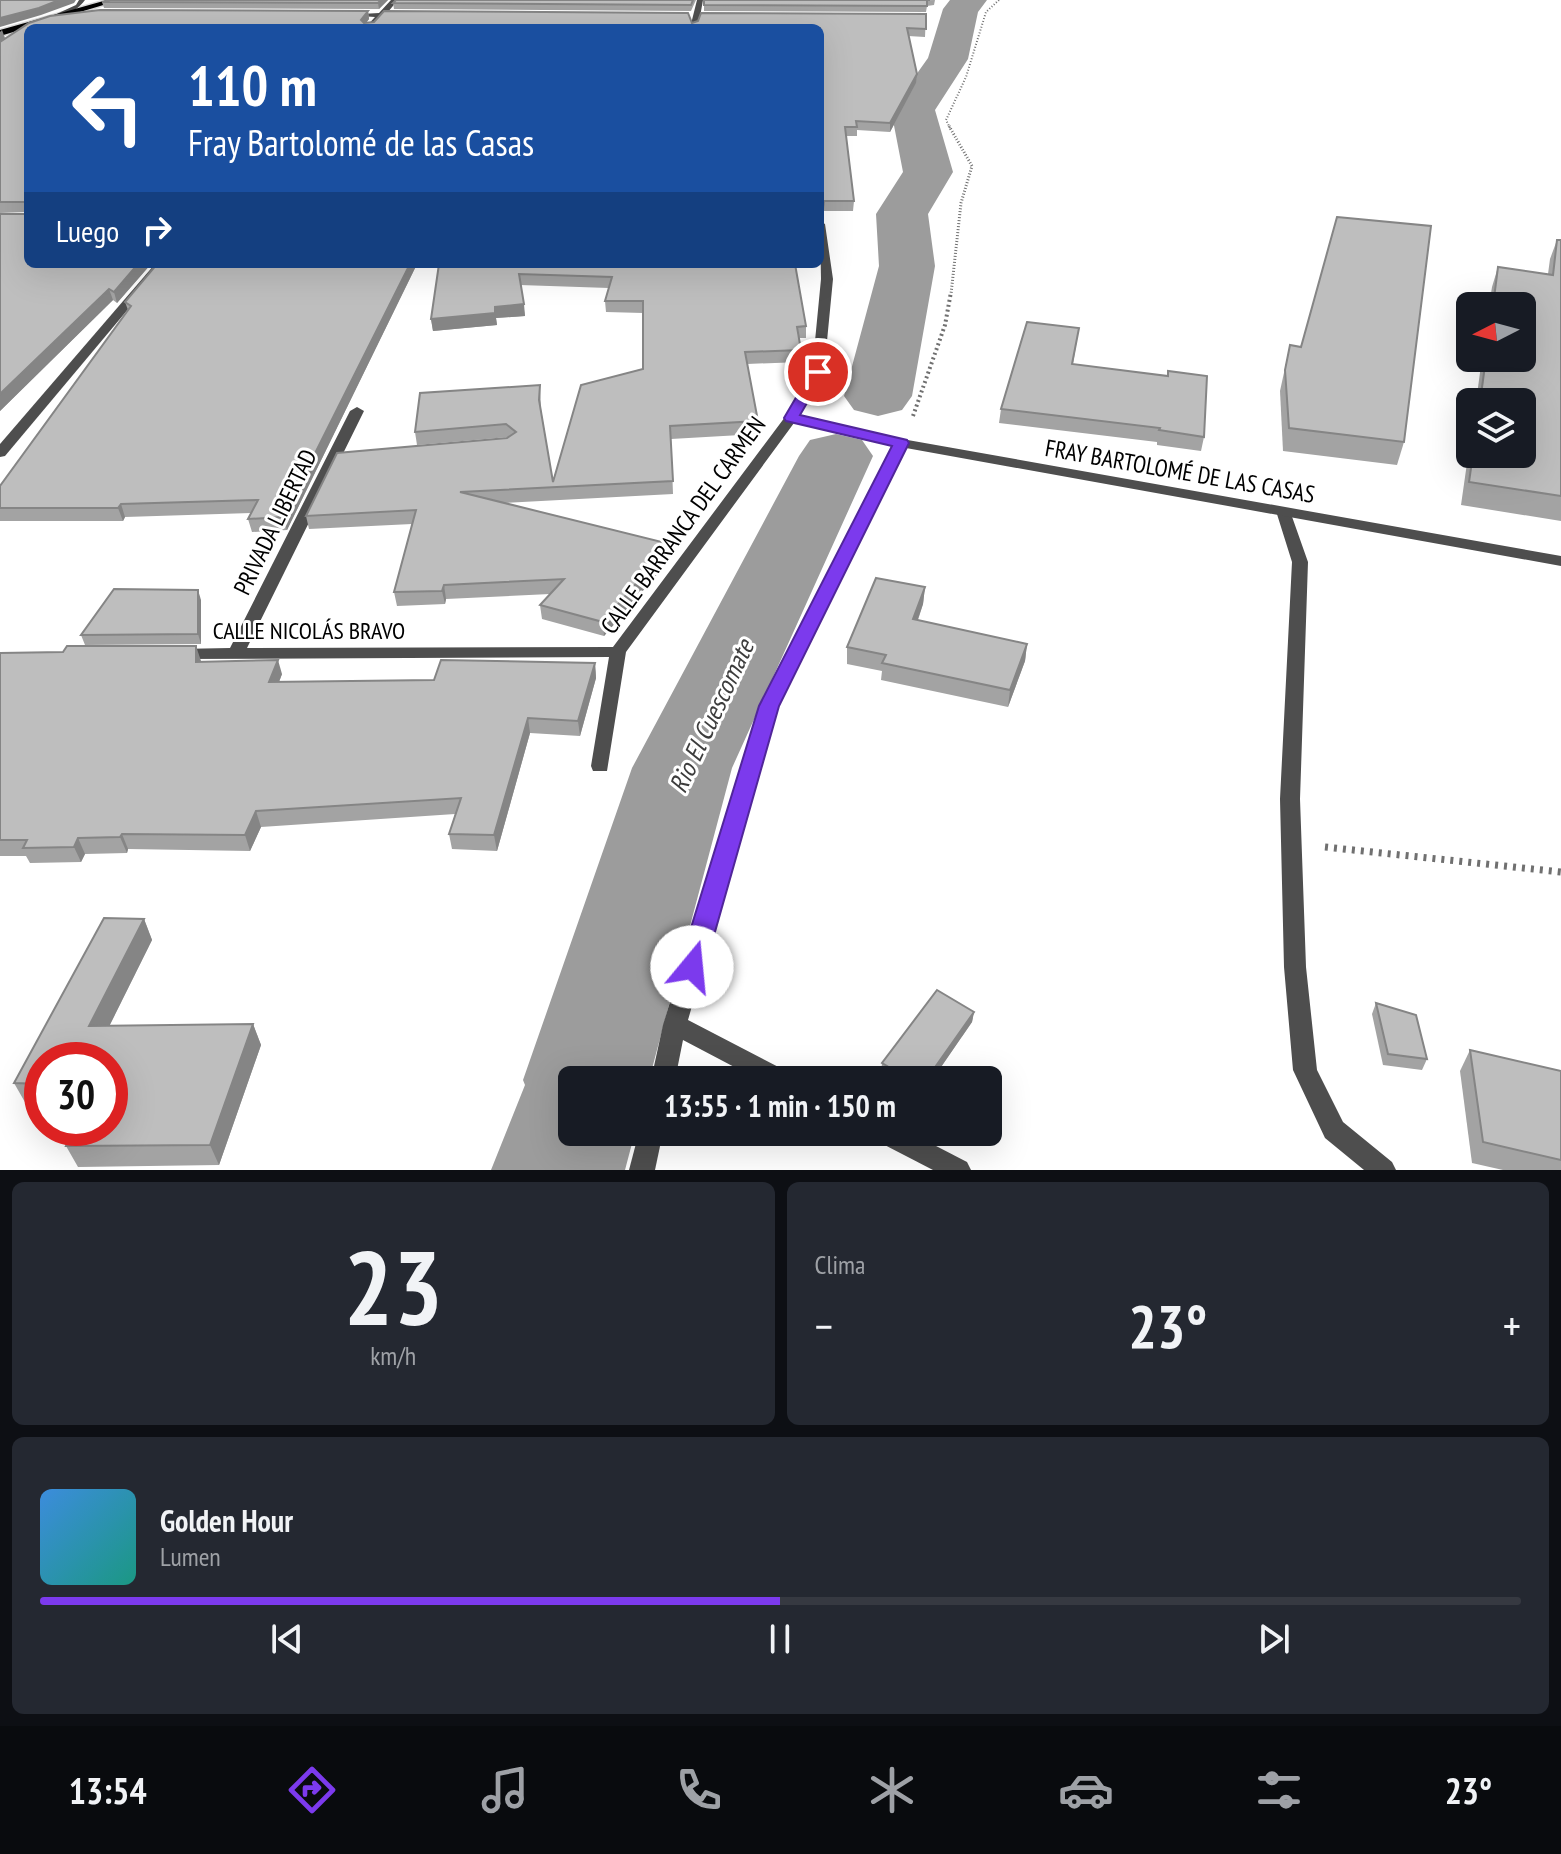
<!DOCTYPE html>
<html lang="es">
<head>
<meta charset="utf-8">
<style>
  body { margin:0; font-family:"PT Sans Narrow",sans-serif; background:#242831; color:#f1f3f6; height:100vh; display:flex; flex-direction:column; font-size:30px; white-space:nowrap }
  * { box-sizing:border-box; margin:0 }
  p { font-size:26px; color:#9ea1a6 }
  .icon { flex:none; width:44px; height:44px; fill:none; stroke:currentColor; stroke-width:2; stroke-linecap:round; stroke-linejoin:round }
  .map { position:relative; height:1170px; overflow:hidden }
  .details { display:flex; flex-direction:column; gap:12px; padding:12px; background:#0d0f14; flex:1 }
  .details>* { flex:none }
  .top-card { position:absolute; left:24px; top:24px; width:800px; height:244px; border-radius:12px; box-shadow:0 8px 32px #0002; background:#1a4fa0; color:#fff; overflow:hidden }
  .needle { width:52px; rotate:264deg }
  .fabs { position:absolute; left:1456px; top:292px; display:grid; gap:16px }
  .fabs a { display:grid; place-items:center; width:80px; height:80px; border-radius:12px; background:#171b24; box-shadow:0 8px 32px #0002; font-size:40px }
  .speed { position:absolute; left:24px; top:1042px; display:flex; gap:16px; font-size:40px; font-weight:700; text-align:center }
  .speed>* { display:grid; place-content:center; width:104px; height:104px; border-radius:50%; background:#171b24; box-shadow:0 8px 32px #0002; line-height:1 }
  .speed .limit { border:12px solid #d22; background:#fff; color:#111 }
  .pin { position:absolute; display:grid; place-items:center; width:68px; height:68px; color:#fff; margin:-34px; border:4px solid #fff; border-radius:50%; box-shadow:0 2px 8px #0007 }
  .me { position:absolute; width:88px; margin:-44px; rotate:17deg; stroke-linejoin:round; filter:drop-shadow(0 0 6px #0008) }
  .turn { display:flex; align-items:center; gap:28px; height:168px; padding:0 32px; font-size:36px }
  .turn .icon { width:104px; height:104px; stroke-width:2.5 }
  .turn b { display:block; font-size:56px; line-height:68px }
  .then { display:flex; align-items:center; height:76px; padding:0 32px; background:#0003; gap:16px; font-size:30px }
  .big { font-size:60px; font-weight:600; line-height:1.1 }
  .details .widget { flex:1; display:flex; flex-direction:column; justify-content:center; gap:12px; min-width:0; padding:0 28px; border-radius:12px; background:#242831 }
  .details .dial { align-items:center; gap:0 }
  .dial b { font-size:104px; line-height:1 }
  .song { display:flex; align-items:center; gap:24px }
  .cover { width:96px; height:96px; border-radius:12px; background:linear-gradient(135deg,hsl(210 70% 55%),hsl(170 70% 35%)) }
  .played { height:8px; border-radius:4px; background:linear-gradient(90deg,#7c3aed 50%,#363941 50%) }
  .keys { display:flex; justify-content:space-around; direction:ltr }
  .heat { display:flex; justify-content:space-between; align-items:center; font-size:44px; direction:ltr }
  .details .tiles { flex:1; display:grid; gap:12px; grid-template-columns:1fr 1fr }
  .widget:last-child { grid-column:span 2 }
  .trip { position:absolute; left:558px; top:1066px; width:444px; height:80px; border-radius:12px; background:#171b24; box-shadow:0 8px 32px #0002; font-weight:600; line-height:80px; text-align:center }
  .menu { display:flex; height:128px; justify-content:space-around; align-items:center; background:#090b0e; color:#9ea1a6 }
  .menu .icon { width:56px; height:56px }
  .menu .current { color:#7c3aed }
  .menu b { font-size:36px; color:#f1f3f6 }
  .map>svg:first-child { display:block }
</style>
</head>
<body>
<div class="map">
<svg width="1561" height="1170" viewBox="0 0 1561 1170">
  <rect width="100%" height="100%" fill="#fff"/>
  <g fill="none" stroke-linecap="round" stroke-linejoin="round">
    <g fill="#9c9c9c" fill-rule="evenodd">
      <path d="M950,0h37l-9,12 -10,47 -33,51 18,62 -25,42 7,52 -23,130 -10,14 -24,6 -24,-6 -10,-14 35,-130 -3,-52 27,-42 -12,-62 37,-52 15,-49z"/>
      <path d="M836,434l26,6 11,16 -141,312 -83,312h-77v52h63l-10,38h-134l34,-85 -2,-5 109,-312 167,-312 11,-16z"/>
    </g>
    <defs>
      <path id="primary" d="M107,0h13l-120,36v-6z"/>
    </defs>
    <use href="#primary" stroke="#dbdbdb" stroke-width="3"/>
    <path stroke="#707070" stroke-width="2" stroke-dasharray="1 2" stroke-linecap="butt" d="M950,128l-4,-8 20,-43 20,-65 13,-12"/>
    <path stroke="#707070" stroke-width="3" stroke-dasharray="1 2" stroke-linecap="butt" d="M949,126l23,40 -11,37 -10,91"/>
    <path stroke="#707070" stroke-width="4" stroke-dasharray="2 3" stroke-linecap="butt" d="M913,416l32,-91 6,-33"/>
    <path stroke="#707070" stroke-width="7" stroke-dasharray="3 6" stroke-linecap="butt" d="M1325,847l236,25"/>
    <path fill="#4e4e4e" fill-rule="evenodd" d="M1283,507l7,4 18,51 -8,237 6,168 11,103 26,52 49,40 4,8h-32l-39,-32 -32,-68 -9,-103 -4,-168 12,-237 -16,-51z"/>
    <g fill="#4e4e4e" fill-rule="evenodd">
      <path d="M79,0h6c-10,15 -45,28 -59,28l50,-23z"/>
      <path d="M391,0h7l-11,13 16,2 -20,2 -10,11h-8l10,-11 -31,-2 35,-2z"/>
      <path d="M697,0h6l-5,28h-8z"/>
      <path d="M820,221l5,3 8,55 -9,93 -25,44 103,23 659,117v10l-655,-118 -128,258 -90,314 102,53 4,7h-35l-76,-40 -8,40h-24l12,-55 97,-319 134,-261 -100,-22 -168,229 -19,119h-14l-2,-5 18,-109 -431,2 -9,-5 9,-5 52,-1 120,-237 7,-4 7,4 -117,237 366,-1 172,-230 27,-45 9,-93z"/>
      <path d="M155,264h11l-161,192 -5,1v-13z"/>
      <path d="M639,1132h24l-8,38h-26z"/>
      <path d="M872,1132h37l58,30 4,8h-38l-58,-30z"/>
    </g>
    <use href="#primary" fill="#000" fill-rule="evenodd"/>
  </g>
  <g fill="#a3a3a3">
    <path d="M110,0h278l-9,9 -275,-1 -2,-6z"/>
    <path d="M396,0h300l-5,11 -297,-2 -1,-6z"/>
    <path d="M935,0l-1,5 -7,1 -1,6 -222,-1v-6z"/>
    <path d="M368,11l1,8 -3,4h326l234,-9 -1,23 -17,-1 8,47 -26,49 -33,-2v6h-11l8,65 -1,10h-30v8l-3,-191 -792,236h123l-34,39 -4,-3 -113,111v-197h24l2,-2 -26,1v-171z"/>
    <path d="M1557,240h4v281l-100,-16 9,-63v12h52v-52h-46l6,-44h40v-52h-33l3,-19 6,-20 50,7 2,-15z"/>
    <path d="M157,264h260l-130,266 -35,2 -4,-13 3,-6 -126,4 -2,4h-123v-35l128,-176 -3,-8z"/>
    <path d="M439,264h356l11,62v12h-7l2,12v12l-54,2 11,57v13l-87,5 2,55 -169,9 167,55 -67,78 -62,-17 -2,-14 10,-11 -104,5 -1,5 -48,2 -3,-14 18,-68 -103,5 -3,-13 202,-79 -91,8 -2,-13 125,-47 1,24 12,73 90,-113v-56l-37,-1 -1,-11 4,-13 -89,-3 5,31 -29,2 1,7 -64,6 -2,-12z"/>
    <path d="M1079,328l-6,36 131,73 -3,14 -44,-6v-3l-158,-19 2,-14z"/>
    <path d="M1290,345l114,97 -7,23 -114,-14 -3,-60z"/>
    <path d="M925,587l-2,17 -5,16 109,24 -2,17 -17,46 -127,-27 1,-9 -35,-7v-17z"/>
    <path d="M201,600v44l-116,1 -4,-10z"/>
    <path d="M0,653l201,9 81,12 -3,8 155,-2 161,-17 1,15 -16,58 -50,-3 -33,118 -45,-2 -3,-15 6,-20 -194,13 -11,24 -122,-2 -1,4 -42,1 -4,8 -51,1 -4,-7h-26z"/>
    <path d="M144,919l8,21 -43,86 144,-2 8,21 -42,120 -141,2 -12,-21 44,-86h-68v44h-16l-12,-21z"/>
    <path d="M1376,1003l51,56 -5,11 -39,-5 -11,-51z"/>
    <path d="M974,1012l-2,10 -40,58h-40l-11,-7 1,-10z"/>
    <path d="M1470,1050l91,21v99h-58l-31,-7 -12,-92z"/>
  </g>
  <g fill="#858585">
    <path d="M59,0h17l-2,3 -33,12 -41,12v-9z"/>
    <path d="M381,0h7l-9,9 -1,-6z"/>
    <path d="M368,11l1,8 -7,9 -1,-8z"/>
    <path d="M2,30l3,8 -5,4v-10z"/>
    <path d="M917,74l-1,9 -26,49v-9z"/>
    <path d="M823,209v10l-3,1v-10z"/>
    <path d="M138,264h13l-34,39 -3,-11z"/>
    <path d="M410,264h7l-130,266 -4,-13z"/>
    <path d="M109,289l4,11 -113,111v-17z"/>
    <path d="M524,304l1,12 -29,2 1,7 -64,6 -2,-12 64,-12z"/>
    <path d="M121,504l4,13 -2,4 -5,-13z"/>
    <path d="M670,544l1,14 -67,78 -1,-14z"/>
    <path d="M444,585l2,14 -1,5 -3,-13z"/>
    <path d="M925,587l-2,17 -11,32 1,-17z"/>
    <path d="M198,590l3,10v44l-3,-10z"/>
    <path d="M1027,644l-2,17 -17,46 2,-17z"/>
    <path d="M196,646l5,15v16l-5,-15z"/>
    <path d="M278,660l4,14 -9,23 -4,-15z"/>
    <path d="M595,663l1,15 -16,58 -2,-15z"/>
    <path d="M528,718l2,15 -33,118 -3,-16z"/>
    <path d="M256,811l5,16 -11,24 -5,-16z"/>
    <path d="M122,834l6,15 -1,4 -7,-16z"/>
    <path d="M78,838l7,16 -4,8 -7,-15z"/>
    <path d="M144,919l8,21 -53,107 -10,-21z"/>
    <path d="M974,1012l-2,10 -40,58h-6z"/>
    <path d="M253,1024l8,21 -42,120 -9,-20z"/>
  </g>
  <g fill="#bebebe" stroke="#858585" stroke-width="2">
    <path d="M0,0h59l-20,8 -39,10z"/>
    <path d="M110,0h271l-3,3 -276,-1z"/>
    <path d="M396,0h297l-2,5 -298,-2z"/>
    <path d="M704,0h226h-3v6l-223,-1z"/>
    <path d="M100,10l268,1 -7,9 3,3 10,-1 10,-11 304,2 4,10 6,-2 3,-8 225,1v15l-19,-1 10,46 -27,49 -34,-2 1,6h-12l9,74h-30l-1,8 -3,1v-182h-792v236h110l-24,28 -5,-3 -109,105v-180h24l4,-3 -3,-9h-25v-160l29,-19 21,-7z"/>
    <path d="M1337,217l94,9 -27,216 -115,-14 -4,-58 5,-25 11,2z"/>
    <path d="M1557,240h4v256l-92,-14 4,-28h49v-52h-42l6,-44h36v-52h-29l5,-39 55,8z"/>
    <path d="M157,264h253l-127,253 -35,2 10,-19 -137,4 -3,4h-118v-22l131,-180 -6,-4z"/>
    <path d="M439,264h356l11,62 -9,1 4,23 -56,2 13,69 -88,5 3,55 -213,11 210,52 -67,78 -63,-17 24,-26 -120,6 -2,6 -48,1 22,-82 -110,6 31,-63 170,-15 9,-6 -10,-8 -91,8 5,-39 120,-8 -1,15 14,82 28,-97 62,-16v-68h-38l7,-24 -93,-3 5,30 -29,3v6l-64,6z"/>
    <path d="M1027,322l52,6 -7,36 96,12v-5l39,5 -3,61 -45,-7 1,-2 -159,-19z"/>
    <path d="M876,578l49,9 -12,32 114,25 -17,46 -128,-27 4,-8 -39,-8z"/>
    <path d="M114,589l84,1v44l-117,1z"/>
    <path d="M67,646h129v16l82,-2 -9,22 165,-2 7,-20 154,3 -17,58 -50,-3 -34,117 -45,-1 12,-36 -205,13 -11,24 -123,-1 -2,3 -42,1 -4,9 -51,1 4,-8h-27v-187l63,-1z"/>
    <path d="M104,918l40,1 -55,107 164,-2 -43,121 -144,1 9,-18h35v-68h-68v24l-28,-1z"/>
    <path d="M937,990l37,22 -48,68h-15l-29,-17z"/>
    <path d="M1376,1003l40,12 11,44 -39,-5z"/>
    <path d="M1470,1050l91,21v89l-78,-18z"/>
  </g>
  <path fill="#7c3aed" stroke="#51269a" stroke-width="2" d="M818,368l7,4 -25,43 107,25 2,3 -130,263 -74,261 -4,7 -9,3 -9,-3 -4,-7 80,-261 133,-260 -106,-25 -2,-3 27,-46z"/>
  <g text-anchor="middle" dominant-baseline="central" stroke-width="6" stroke-linejoin="round" paint-order="stroke">
    <g font-size="24" fill="#000" stroke="#fff">
      <text transform="translate(1180 471) rotate(10)">FRAY BARTOLOMÉ DE LAS CASAS</text>
      <text transform="translate(275 522) rotate(-64)">PRIVADA LIBERTAD</text>
      <text transform="translate(683 525) rotate(-54)">CALLE BARRANCA DEL CARMEN</text>
      <text x="309" y="630">CALLE NICOLÁS BRAVO</text>
    </g>
    <g font-size="26" font-style="italic" fill="#3d3d3d" stroke="#fff">
      <text transform="translate(711 716) rotate(-65)">Rio El Cuescomate</text>
    </g>
  </g>
</svg>
<div class="fabs">
<a><svg class="needle" viewBox="-14 -14 28 28"><path d="M0-13l5 13h-10z" fill="#e53935"/><path d="M0 13l5-13h-10z" fill="#9ea1a6"/></svg></a>
<a><svg class="icon" aria-label="layers" viewBox="0 0 24 24"><path d="M12 4l9 5-9 5-9-5zM3 14l9 5 9-5"/></svg></a>
</div>
<div class="speed"><div class="limit">30</div></div>
<div class="pin" style="left:818px;top:372px;background:#d93025"><svg class="icon" aria-label="arrive" viewBox="0 0 24 24"><path d="M6 21V4h12l-3 4 3 4H6"/></svg></div>
<svg class="me" style="left:692px;top:967px" viewBox="-20 -20 40 40"><circle r="19" fill="#fff"/><path d="M0-13L10 11 0 6-10 11z" fill="#7c3aed"/></svg>
<div class="trip">13:55 · 1 min · 150 m</div>
<div class="top-card">
<div class="turn"><svg class="icon" aria-label="left" viewBox="0 0 24 24"><path d="M17 20v-9H6M10 6l-5 5 5 5"/></svg><div><b>110 m</b>Fray Bartolomé de las Casas</div></div>
<div class="then">Luego<svg class="icon" aria-label="right" viewBox="0 0 24 24"><path d="M7 20v-9h11M14 6l5 5-5 5"/></svg></div>
</div>
</div>
<section class="details">
<div class="tiles">
<div class="widget dial"><b>23</b><p>km/h</p></div>
<div class="widget"><p>Clima</p>
<div class="heat"><a>−</a><b class="big">23°</b><a>+</a></div>
</div>
<div class="widget">
<div class="song"><i class="cover"></i><div><b>Golden Hour</b><p>Lumen</p></div></div>
<div class="played"></div>
<div class="keys"><svg class="icon" aria-label="previous" viewBox="0 0 24 24"><path d="M18 5L8 12l10 7zM5 5v14"/></svg><svg class="icon" aria-label="pause" viewBox="0 0 24 24"><path d="M8 5v14M16 5v14"/></svg><svg class="icon" aria-label="next" viewBox="0 0 24 24"><path d="M6 5l10 7-10 7zM19 5v14"/></svg></div>
</div>
</div>
</section>
<nav class="menu">
<b>13:54</b>
<svg class="icon current" aria-label="directions" viewBox="0 0 24 24"><path d="M12 3l9 9-9 9-9-9zM9 14v-3h6M13 9l2 2-2 2"/></svg>
<svg class="icon" aria-label="music" viewBox="0 0 24 24"><path d="M9 18V5l10-2v13"/><circle cx="6" cy="18" r="3"/><circle cx="16" cy="16" r="3"/></svg>
<svg class="icon" aria-label="phone" viewBox="0 0 24 24"><path d="M5 4h4l2 5-3 2q2 4 5 5l2-3 5 2v4C11 20 4 13 5 4z"/></svg>
<svg class="icon" aria-label="climate" viewBox="0 0 24 24"><path d="M12 3v18M4 7l16 10M4 17L20 7"/></svg>
<svg class="icon" aria-label="car" viewBox="0 0 24 24"><path d="M5 17H2v-5l4-1 3-4h7l3 4 3 1v5h-3M9 17h6M6 11h13"/><circle cx="7" cy="17" r="2"/><circle cx="17" cy="17" r="2"/></svg>
<svg class="icon" aria-label="filters" viewBox="0 0 24 24"><path d="M4 7h16M4 17h16"/><circle cx="9" cy="7" r="2"/><circle cx="15" cy="17" r="2"/></svg>
<b>23°</b>
</nav>
</body>
</html>
